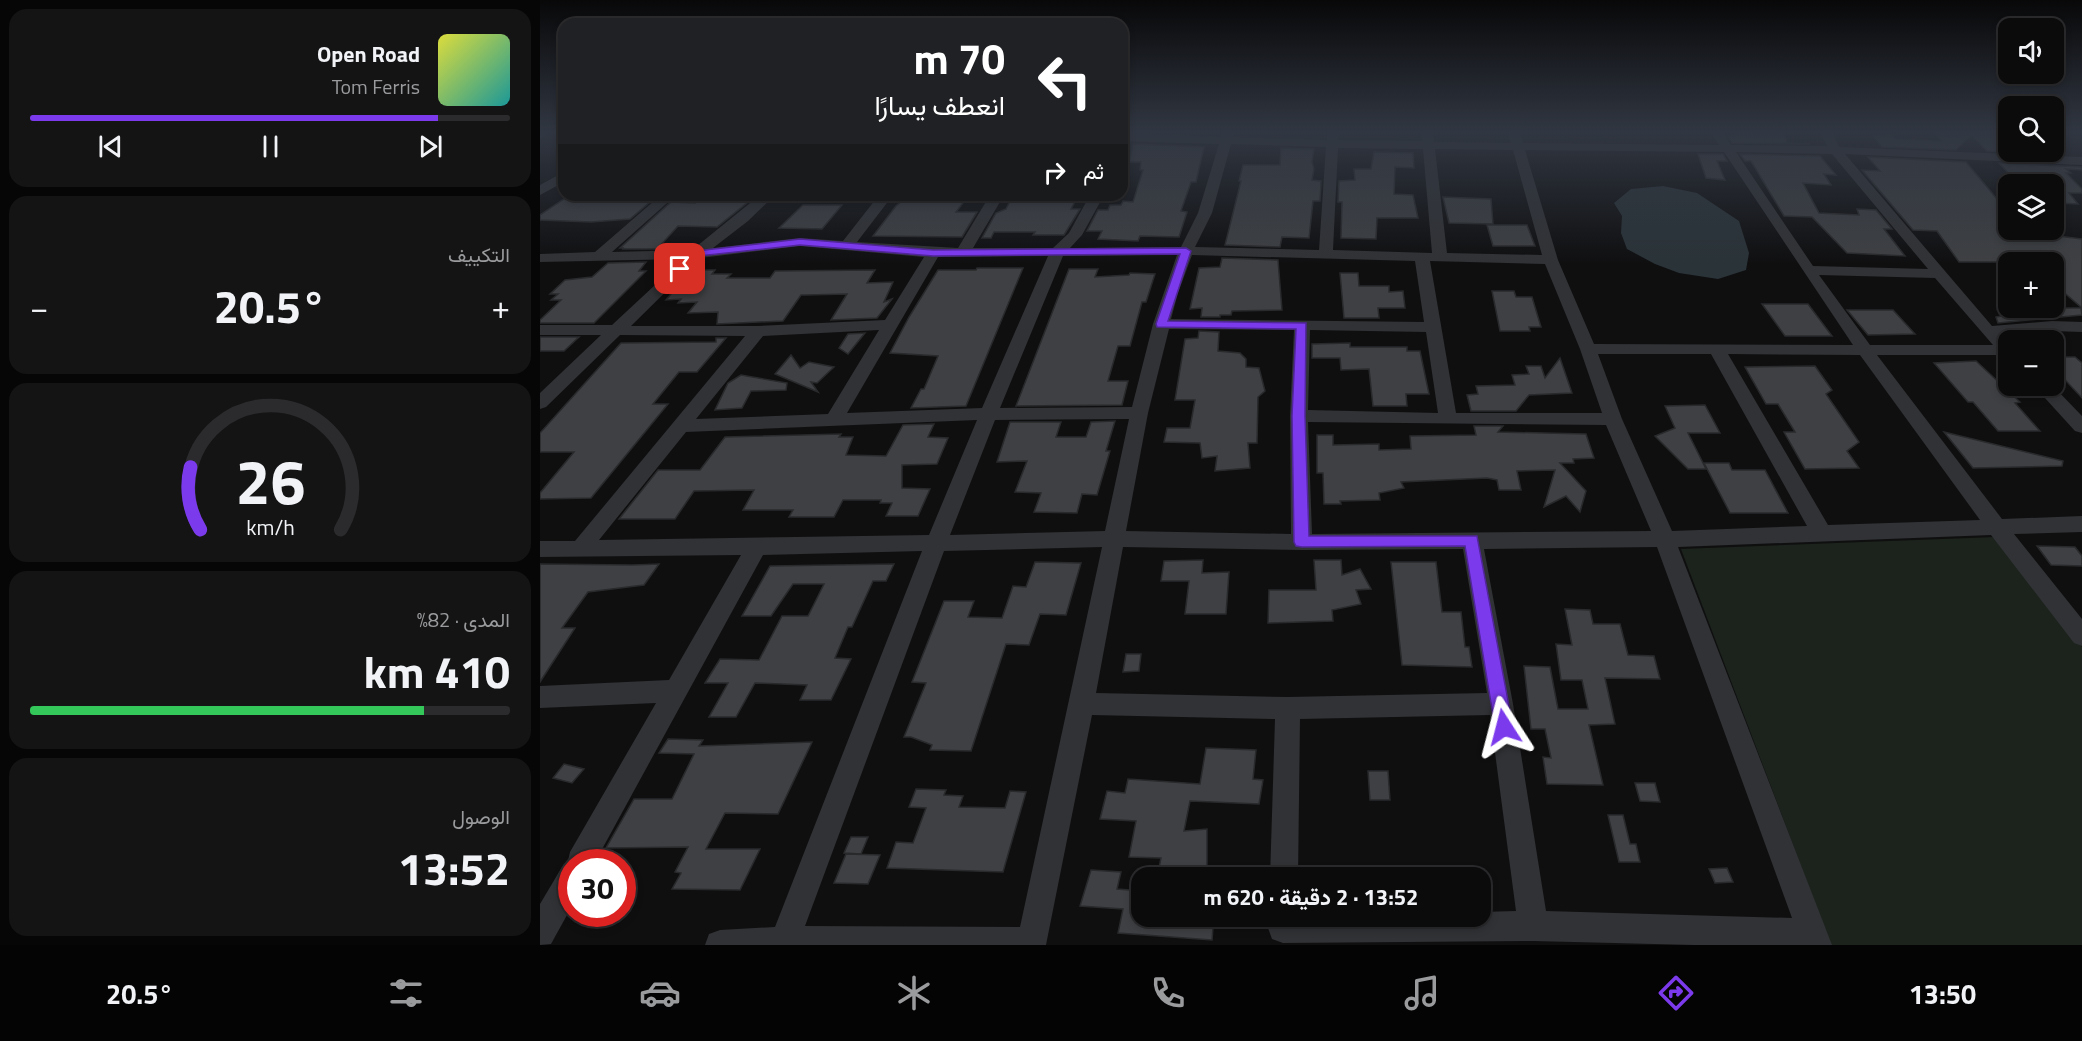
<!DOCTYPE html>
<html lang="ar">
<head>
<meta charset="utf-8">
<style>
  body { margin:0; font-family:"Titillium Web",Vazirmatn,sans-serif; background:#141415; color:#f1f3f6; direction:rtl; height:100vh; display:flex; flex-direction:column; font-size:22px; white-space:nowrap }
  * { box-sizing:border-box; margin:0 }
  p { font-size:20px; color:#9a9b9d }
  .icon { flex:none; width:33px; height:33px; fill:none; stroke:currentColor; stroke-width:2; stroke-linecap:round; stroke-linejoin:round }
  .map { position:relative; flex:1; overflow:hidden; direction:ltr }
  .sheet { display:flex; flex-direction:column; gap:9px; padding:9px; background:#060607; width:540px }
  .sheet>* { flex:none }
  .top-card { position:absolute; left:18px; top:18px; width:570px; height:183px; border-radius:18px; box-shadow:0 3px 9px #0003,0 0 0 2px #2b2b2d; direction:rtl; background:#202124; color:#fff; overflow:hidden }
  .tools { position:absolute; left:1458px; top:18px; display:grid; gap:12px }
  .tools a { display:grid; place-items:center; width:66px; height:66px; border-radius:12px; background:#0b0b0c; box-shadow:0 3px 9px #0003,0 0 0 2px #2b2b2d; font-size:30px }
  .speed { position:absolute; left:18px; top:849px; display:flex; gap:12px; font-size:30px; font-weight:700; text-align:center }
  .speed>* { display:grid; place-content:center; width:78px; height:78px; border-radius:50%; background:#0b0b0c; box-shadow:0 3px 9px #0003,0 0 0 2px #2b2b2d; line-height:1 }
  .speed .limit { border:9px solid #d22; background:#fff; color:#111 }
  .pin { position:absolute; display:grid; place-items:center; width:51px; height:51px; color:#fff; margin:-26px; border-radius:12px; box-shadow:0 3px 9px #0006 }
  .me { position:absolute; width:66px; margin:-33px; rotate:351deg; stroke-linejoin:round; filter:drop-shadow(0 0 4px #0008) }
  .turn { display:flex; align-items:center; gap:21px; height:126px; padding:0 24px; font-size:27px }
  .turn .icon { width:78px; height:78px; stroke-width:2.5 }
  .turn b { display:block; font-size:42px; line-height:51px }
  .then { display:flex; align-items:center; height:57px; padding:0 24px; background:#0003; gap:12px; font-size:22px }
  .big { font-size:45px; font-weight:700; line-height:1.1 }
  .sheet .card { flex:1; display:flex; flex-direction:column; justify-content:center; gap:9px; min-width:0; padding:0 21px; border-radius:18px; background:#141415 }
  .sheet .dial { align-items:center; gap:0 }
  .dial svg { height:156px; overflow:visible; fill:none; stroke:#2b2b2d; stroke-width:7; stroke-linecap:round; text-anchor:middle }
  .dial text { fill:#f1f3f6; stroke:none }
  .song { display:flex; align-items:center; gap:18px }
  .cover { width:72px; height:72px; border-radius:9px; background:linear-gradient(135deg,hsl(60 70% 55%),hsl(180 70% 35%)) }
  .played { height:6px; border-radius:3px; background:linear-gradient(90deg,#7c3aed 85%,#2b2b2d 85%) }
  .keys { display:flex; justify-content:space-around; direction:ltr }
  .heat { display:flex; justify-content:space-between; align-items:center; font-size:33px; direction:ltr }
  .charge { height:9px; border-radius:4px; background:linear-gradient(90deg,#34c759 82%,#2b2b2d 0) }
  .trip { position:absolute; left:591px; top:867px; width:360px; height:60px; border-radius:18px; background:#0b0b0c; box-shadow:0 3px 9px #0003,0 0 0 2px #2b2b2d; font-weight:700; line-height:60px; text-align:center; direction:rtl }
  .menu { display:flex; height:96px; justify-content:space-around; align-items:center; background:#040405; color:#9a9b9d }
  .menu .icon { width:42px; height:42px }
  .menu .on { color:#7c3aed }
  .menu b { font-size:27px; color:#f1f3f6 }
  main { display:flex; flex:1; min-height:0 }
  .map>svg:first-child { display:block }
</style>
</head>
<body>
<main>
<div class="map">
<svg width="1542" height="945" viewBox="0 0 1542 945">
  <rect width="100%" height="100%" fill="#0f0f10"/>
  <path fill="#1c231c" d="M1456,537l86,110v298h-251l-150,-396z"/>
  <path fill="#2a3338" d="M1123,186l34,7 42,28 10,32 -3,17 -28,9 -39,-6 -24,-9 -28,-15 -6,-16 1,-17 -8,-13 17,-14z"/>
  <g fill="#3e4043" stroke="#292a2c" stroke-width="1.5">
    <path d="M1192,131l52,1 3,11 23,1 -78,-1 -4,-7h7z"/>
    <path d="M1394,131h58l16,15v6h49l3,2 -73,-3 -16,-16 -15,15 -74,-3 -10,-12 21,1 4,3 44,2z"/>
    <path d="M593,144l71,3 -8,35h-5l-10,29 6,1 -8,25 -39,-1 -2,5 -40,-2 4,-8h-15l11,-21h10l2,-5h11l2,-4 10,1 10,-32h-3l1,-8h-12z"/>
    <path d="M741,148l33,1 -2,13 2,7 -2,11 9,1 -1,20h-7l-4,37 -27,-1 -2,10 -55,-2 16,-64h-2l4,-16h37z"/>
    <path d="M834,152l39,1 1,15 -19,-1 -1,27 19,1 5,23h-41l-1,21 -35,-1 1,-36h-4l1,-21 16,-1 -1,-11h17z"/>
    <path d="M1158,154h25l4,7h-10l8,19 -19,-2z"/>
    <path d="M1200,154l80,2 16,19 -12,-1 7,11 -28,-2 16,30 40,2 -2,-6 19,1 16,19h-8l21,27 -58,-3 -35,-36 -28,-1 -33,-55h-6z"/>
    <path d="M1328,157l98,5 42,50v18h15l3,2 56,7v69l-28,-24v-22h-95l-22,-31 -24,-1 -51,-60 18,1z"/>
    <path d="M1459,163l83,4v3l-16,-1 5,4h-5l16,16v4h-13l9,11 -22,-1 -2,-2v-17h-20l-8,-6h-13z"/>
    <path d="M30,195h62l-8,6 26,1 -20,17 -39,3 -51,-2v-5z"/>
    <path d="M163,195h47l-2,7 -31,25 -39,-1 -21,23h-35l2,-1h-4l51,-46 24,1z"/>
    <path d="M378,195h51l-13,17h21l-15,25 -89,-1 23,-30 7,-6h10z"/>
    <path d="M473,195h42l-1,3h23l-6,11h9l-16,26h-31l2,-3h-41l-3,6h-9l14,-25 10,-4z"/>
    <path d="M903,197l48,2 2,25 -44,-1z"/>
    <path d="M263,205h39l-20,24 -43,-1z"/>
    <path d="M947,225h40l8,21h-42z"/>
    <path d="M682,258l56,2 4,50 -50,1 -1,4h-11v2h-19l1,-9 -12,1 9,-41 21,-1z"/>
    <path d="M106,262l-7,9h7l-52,52h-54v-3l21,-20h-10l7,-6h-8l15,-14 27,-3 16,-14z"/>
    <path d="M437,268h46l-57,138 -55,2 10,-19h3l14,-33 -48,-3 19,-36 29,-47h38z"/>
    <path d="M529,269h29l-3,8 34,-2 1,-2 25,1 -9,28h-4l-12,44h-12l-10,35h20l-6,24 -106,1z"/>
    <path d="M151,270h24l-3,4h19l-4,4h43l5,-7 100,-1 -8,13 26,-1 -9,20 8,-3 -15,19 -46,2 16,-26 -41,1h-5l-18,26 -66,3 1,-12 -30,1 9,-11 -19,1 3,-4 -15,1z"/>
    <path d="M800,273h18l1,13h30v6l14,-1 2,17h-27l1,10h-35z"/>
    <path d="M952,291h22l2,6h16l9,30h-12l1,4h-30z"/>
    <path d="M1222,304h46l24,32h-47z"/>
    <path d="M1504,308h37l1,7 -84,8 -2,-6z"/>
    <path d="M1307,310h46l22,24 -47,1z"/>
    <path d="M659,331l20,1 -1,19 22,2 6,6v8l13,1 6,23 -7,6 -1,46h-9l2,25 -35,3 2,-15 -15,2 -2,-15 -36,-1 3,-14h23l5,-28h-20l10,-61 13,-1z"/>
    <path d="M325,333l-17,21 -9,-6 9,-14z"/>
    <path d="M0,337h39l-15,14h-24z"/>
    <path d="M176,338h10l-29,34h-18l-26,32h15l-77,94 -51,1v-6l34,-41h-34v-19l81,-90 95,-1z"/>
    <path d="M810,343v4h57v4h13l9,43h-23l1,12h-34l-4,-37 -28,1 -1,-12h-28v-14z"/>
    <path d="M1514,346l10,11h11l7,6v35l-28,-30z"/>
    <path d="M251,355l9,13 9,-6 25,5 -17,16 -6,-1 7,10 -43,-18z"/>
    <path d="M1020,358l12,35 -43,2 -13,16h-45l-4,-16 11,-1 -2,-8 39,-1 -3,-10 17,-1 -3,-8h15l4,12z"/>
    <path d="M1436,361l44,41 -5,1 25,28h-42l-25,-29h-5l-34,-39z"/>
    <path d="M1275,366l17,24 -6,4 33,48 -12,9 12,17 -54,1 -21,-37h11l-17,-28h-12l-21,-37z"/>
    <path d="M201,375l46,8 -1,7 -35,1 -9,17 -27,2 13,-27z"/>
    <path d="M1165,405l15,28h-32l18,36h-18l-33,-33 20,-8 -10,-22z"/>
    <path d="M575,421l-9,30h4l-13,44 -15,-1 -5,19 -43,-1 7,-19 -26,-1 12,-31 -30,1 13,-40h51l-5,15h30l5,-15z"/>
    <path d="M394,424l-6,13 20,1 -11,26 -35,1v23l28,1 -12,27h-32l6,-13h-12l1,-3h-38l-9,17h-45l4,-7h-50l11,-20 -60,1 -19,28h-56l39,-49h42l25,-33 116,-3 -2,3h14l-7,18 40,1 17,-31z"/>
    <path d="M934,426h29l-5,6 88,2 8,24 -21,1 1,4h-14l26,28 -6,21 -14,-16 -22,11 11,-37 -38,1 4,19h-22l-2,-10 -10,-2 -86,4 3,6 -25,5 1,7 -40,1 1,3h-17l-1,-31h-6v-38h16v10l46,-1v6l32,-1 -1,-13 66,-1z"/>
    <path d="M1404,432l119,29 -1,5 -89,2z"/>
    <path d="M1164,463h25l3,7h33l23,43h-58z"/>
    <path d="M1497,546l38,1 7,9v10l-31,-1z"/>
    <path d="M663,560l-1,13 27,-1 -3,42h-41l4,-33h-28l3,-20z"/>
    <path d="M774,560h27l1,15 18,-6 11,20 -15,1 5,14 -29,6 1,11 -65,2 1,-33h47z"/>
    <path d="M495,562l46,1 -15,52 -26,-1 -11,31 -23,-1 -35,107 -41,-1 2,-5 -21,-8h-7l22,-54 -14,-1 32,-81h30l-6,16 34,1 11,-32 13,1z"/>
    <path d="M851,562h45l6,50h19l4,35h4l3,20 -70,-2z"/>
    <path d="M0,564l92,1 27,-1 -15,21 -56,7 -26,36h13l-35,54z"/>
    <path d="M354,564l-8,17h-13l-21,46h-4l-13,31 16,1 -20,41h-31l7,-15 -52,-2 -19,34h-27l19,-34h-23l15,-24 39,1 23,-44h26l16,-32h-31l-22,32h-29l28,-50z"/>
    <path d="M1025,609l25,1 3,14h27l8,31 26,1 6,23 -55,-1 10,46 -26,1 14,60 -56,-1 -4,-27 8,1 -6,-29h-14l-7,-63 26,1 8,42h30l-6,-29h-21l-5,-36 16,1z"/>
    <path d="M586,654h15l-2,17 -16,1z"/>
    <path d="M128,739l35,1 -4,6 113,-4 -34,72 -53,-1 -19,36h54l-20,41 -68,-1 9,-16 -6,-1 13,-25 -82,1 28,-49h38l22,-45 -35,-1z"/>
    <path d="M666,748l50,2 -3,29 10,1 -4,24 -69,-3 -6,30 23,-2v49h-50l4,-20 -32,-1 7,-36 -36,-2 7,-28 18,2 3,-14 72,5z"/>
    <path d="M24,764l20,5 -12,14 -19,-5z"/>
    <path d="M828,771h20l2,29h-20z"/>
    <path d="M1095,783h20l5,19 -20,-1z"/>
    <path d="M376,789l30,1 -2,5 19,1 -4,11 46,1 5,-17 16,1 -23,80 -116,-4 9,-26 17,1 13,-35 -17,-1z"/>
    <path d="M1068,815h15l7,29h6l4,18h-21z"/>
    <path d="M311,837h17l-7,17 -17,-1z"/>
    <path d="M306,854l34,1 -12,29 -34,-1z"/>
    <path d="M1187,868l6,14 -18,1 -6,-14z"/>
    <path d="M551,870l30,2 -4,17 25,2v25h72l-2,24 -94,-7 5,-24 -43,-3z"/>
  </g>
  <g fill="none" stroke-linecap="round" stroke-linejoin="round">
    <g fill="#313235" fill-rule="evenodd">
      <path d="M0,131h13l-13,8z"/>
      <path d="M682,131h12l-1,6 94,3v-9h12l-1,9 84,1 -1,-10h12l1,11 77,1 -3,-12h12l3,12 196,2 -9,-14h12l9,14 96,1 -7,-15h12l7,16 243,10v8l-237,-11 147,172 60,-5 30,1v10l-30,-1 -50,4 6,6v14h-131l125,164 80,-3v16l-68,2 68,85v27l-8,-3 -83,-108 -313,12 154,398h-138l-161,-4 -250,2 -11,-4 -4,-11 7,-12h205v-4l36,-1 -26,-196 -190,4 -2,159h-28l5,-159 -183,-4 -46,230h-341l4,-11 11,-4 55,-3 147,-376 -159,4 -168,307h-23v44l-21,38 -11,1v-41l22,-37 5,-2 3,-13 86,-149 -116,5v-22l129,-6 72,-125 -201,2v-16h35l170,-205 -125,-1 -74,72 -6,2v-16l61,-58h-61v-10h72l71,-66 -143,3v-8l55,-2 66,-57h15l-64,57 80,-2 68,-55h15l-27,26 -35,27 87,-10 43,3 36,-46h14l-36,47 101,6 32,-53h14l-31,53h80l16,-15 21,-38h14l-22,40 -12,13 111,-1 17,-34 21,-69 -97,-3v-8l99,4zM691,144l95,3 -7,103 -124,-3 17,-34zM798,148l85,1 9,104 -99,-3zM895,149l78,1 29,105 -95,-2zM985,150l199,2 129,193 -259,-1 -36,-84zM1196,152l96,2 96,115 -115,-3zM260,246l124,11 -39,63 -127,6h-127l69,-68zM637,255l-24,69 -21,83 -132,1 63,-152zM652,255l223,6 9,61 -253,-3 7,-26zM508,256l-66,152 -135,5 91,-156zM890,261l115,3 35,85 22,64h-146zM1279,275l116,3 58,67h-123zM629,329l125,1 -4,86 1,118 -165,-3 22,-118zM339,330l-51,84 -132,5 67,-83zM770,330l116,2 12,81 -130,-3zM1058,354h113l96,172 -135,5 -50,-112zM1188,354l132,1 120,165 -152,5zM589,419l-24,112 -155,4 45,-115zM437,420l-48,115 -330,5 87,-108zM768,422l298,3 45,106 -339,3zM562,547l-82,380 -215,-1 139,-375zM583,547l179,3 161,-1 24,144 -199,4 -192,-4zM1117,547l135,371 -246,-7 -33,-207 -29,-155z"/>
      <path d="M24,172v10l-24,13v-10z"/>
      <path d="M1494,386h19l29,30v17l-7,-2z"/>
    </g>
  </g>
  <linearGradient id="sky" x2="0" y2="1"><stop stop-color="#080809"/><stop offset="0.5" stop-color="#313742"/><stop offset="1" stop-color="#313742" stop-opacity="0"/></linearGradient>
  <rect width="1542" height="264" fill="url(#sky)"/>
  <path fill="#7c3aed" stroke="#51269a" stroke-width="1.5" d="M260,239l133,11 253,-2 5,3 -23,70 138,2 -1,93 4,120h168l36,191 -3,5 -6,3 -7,-3 -2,-5 -30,-181 -163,1 -6,-1 -2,-4 -2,-126 4,-87 -139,-2 -1,-3 24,-70 -247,2 -133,-11 -101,11 -15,15 -9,-2 21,-18z"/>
</svg>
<div class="tools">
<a><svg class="icon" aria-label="sound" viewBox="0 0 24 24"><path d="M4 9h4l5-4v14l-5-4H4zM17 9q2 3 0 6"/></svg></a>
<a><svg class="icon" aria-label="search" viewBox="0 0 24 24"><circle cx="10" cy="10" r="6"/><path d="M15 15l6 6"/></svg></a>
<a><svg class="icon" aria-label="layers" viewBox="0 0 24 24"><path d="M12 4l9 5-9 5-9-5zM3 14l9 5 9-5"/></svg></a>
<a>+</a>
<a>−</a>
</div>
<div class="speed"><div class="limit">30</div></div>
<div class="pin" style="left:140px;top:269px;background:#d93025"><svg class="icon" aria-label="arrive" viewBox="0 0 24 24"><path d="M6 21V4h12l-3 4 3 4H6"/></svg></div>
<svg class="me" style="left:964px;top:727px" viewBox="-20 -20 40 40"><path d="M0-17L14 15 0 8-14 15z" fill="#7c3aed" stroke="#fff" stroke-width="4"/></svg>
<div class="trip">13:52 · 2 دقيقة · 620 m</div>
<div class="top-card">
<div class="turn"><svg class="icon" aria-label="left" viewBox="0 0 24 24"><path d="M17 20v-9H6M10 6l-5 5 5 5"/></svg><div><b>70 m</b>انعطف يسارًا</div></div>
<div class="then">ثم<svg class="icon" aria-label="right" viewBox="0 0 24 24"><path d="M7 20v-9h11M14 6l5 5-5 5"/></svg></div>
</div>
</div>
<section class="sheet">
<div class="card">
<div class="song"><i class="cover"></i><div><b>Open Road</b><p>Tom Ferris</p></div></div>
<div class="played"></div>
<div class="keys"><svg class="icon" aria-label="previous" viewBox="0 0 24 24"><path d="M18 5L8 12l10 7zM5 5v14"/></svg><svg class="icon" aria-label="pause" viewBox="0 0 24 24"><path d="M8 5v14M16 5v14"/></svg><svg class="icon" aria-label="next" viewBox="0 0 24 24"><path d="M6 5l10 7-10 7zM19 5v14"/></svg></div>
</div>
<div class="card"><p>التكييف</p>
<div class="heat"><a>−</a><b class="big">20.5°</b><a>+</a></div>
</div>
<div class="card dial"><svg viewBox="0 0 100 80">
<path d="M14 69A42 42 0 1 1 86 69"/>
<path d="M14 69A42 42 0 0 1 9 37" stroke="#7c3aed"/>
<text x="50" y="56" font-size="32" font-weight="700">26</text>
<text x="50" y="72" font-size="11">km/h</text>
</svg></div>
<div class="card"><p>المدى · 82%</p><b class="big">410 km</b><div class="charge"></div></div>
<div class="card"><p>الوصول</p><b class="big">13:52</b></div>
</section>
</main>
<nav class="menu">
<b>13:50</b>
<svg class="icon on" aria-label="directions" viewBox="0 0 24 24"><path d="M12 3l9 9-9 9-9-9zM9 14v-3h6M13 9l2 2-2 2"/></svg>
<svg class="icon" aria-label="music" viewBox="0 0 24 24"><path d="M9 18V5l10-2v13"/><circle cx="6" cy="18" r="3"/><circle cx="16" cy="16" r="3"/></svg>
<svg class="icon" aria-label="phone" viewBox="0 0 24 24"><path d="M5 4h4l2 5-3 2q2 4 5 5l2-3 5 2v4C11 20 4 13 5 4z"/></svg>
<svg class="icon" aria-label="climate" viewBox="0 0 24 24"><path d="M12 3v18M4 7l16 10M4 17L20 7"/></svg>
<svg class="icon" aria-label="car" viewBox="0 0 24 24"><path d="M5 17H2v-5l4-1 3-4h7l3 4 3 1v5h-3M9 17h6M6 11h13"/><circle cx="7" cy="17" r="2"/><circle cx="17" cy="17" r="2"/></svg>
<svg class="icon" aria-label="filters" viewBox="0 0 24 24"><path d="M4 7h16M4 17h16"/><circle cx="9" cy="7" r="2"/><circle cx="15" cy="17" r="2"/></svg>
<b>20.5°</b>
</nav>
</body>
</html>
